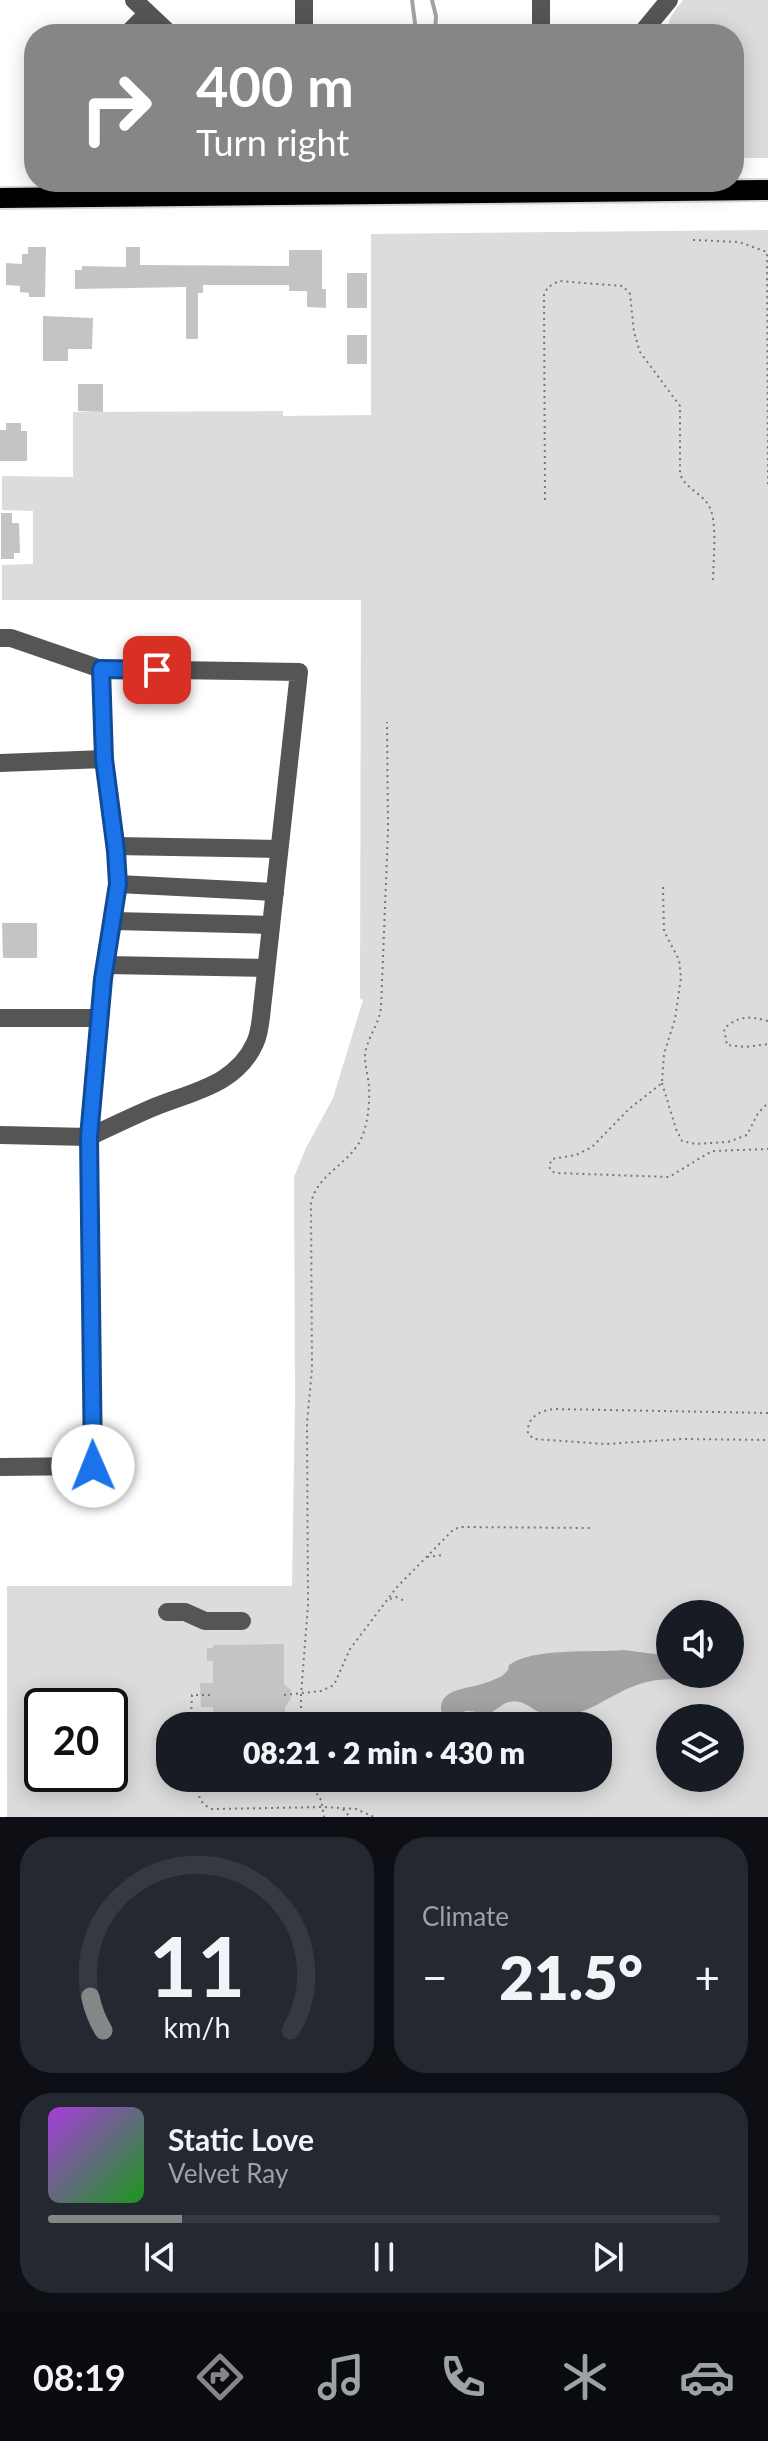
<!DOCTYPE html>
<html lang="en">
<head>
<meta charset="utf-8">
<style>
  body { margin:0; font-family:Lato,sans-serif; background:#242831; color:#f1f3f6; height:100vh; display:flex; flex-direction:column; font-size:30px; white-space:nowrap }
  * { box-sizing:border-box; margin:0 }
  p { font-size:26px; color:#9ea1a6 }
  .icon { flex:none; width:44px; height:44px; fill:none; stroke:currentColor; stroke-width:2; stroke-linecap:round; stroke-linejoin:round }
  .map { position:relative; height:1817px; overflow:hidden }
  .side { display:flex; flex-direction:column; gap:20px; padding:20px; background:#0d0f14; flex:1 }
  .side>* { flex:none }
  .top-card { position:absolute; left:24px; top:24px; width:720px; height:168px; border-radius:32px; box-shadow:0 4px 20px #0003; background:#858687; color:#fff; overflow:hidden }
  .controls { position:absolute; left:656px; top:1600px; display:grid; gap:16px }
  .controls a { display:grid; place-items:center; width:88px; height:88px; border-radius:50%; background:#171b24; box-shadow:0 4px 20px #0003; font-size:40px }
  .speed { position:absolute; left:24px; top:1688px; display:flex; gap:16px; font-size:40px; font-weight:700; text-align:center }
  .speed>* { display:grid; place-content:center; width:104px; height:104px; border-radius:50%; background:#171b24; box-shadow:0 4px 20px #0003; line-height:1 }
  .speed .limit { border:4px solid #111; border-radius:12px; background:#fff; color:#111 }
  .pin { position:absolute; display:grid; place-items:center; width:68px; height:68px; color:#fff; margin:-34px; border-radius:16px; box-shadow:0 4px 12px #0006 }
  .me { position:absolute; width:88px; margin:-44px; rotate:359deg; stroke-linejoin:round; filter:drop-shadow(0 0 6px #0008) }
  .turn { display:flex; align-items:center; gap:28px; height:168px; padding:0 40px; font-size:36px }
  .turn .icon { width:104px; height:104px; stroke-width:2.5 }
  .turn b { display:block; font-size:56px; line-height:68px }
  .big { font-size:60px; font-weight:800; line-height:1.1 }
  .side .tile { flex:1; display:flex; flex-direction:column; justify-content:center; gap:12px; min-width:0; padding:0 28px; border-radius:32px; background:#242831 }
  .side .dial { align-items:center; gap:0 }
  .dial svg { height:208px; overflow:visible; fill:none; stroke:#363941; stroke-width:7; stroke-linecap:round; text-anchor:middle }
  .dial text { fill:#f1f3f6; stroke:none }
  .song { display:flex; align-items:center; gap:24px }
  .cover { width:96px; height:96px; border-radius:12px; background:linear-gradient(135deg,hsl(280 70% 55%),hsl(120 70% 35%)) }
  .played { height:8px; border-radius:4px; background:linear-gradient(90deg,#858687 20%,#363941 20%) }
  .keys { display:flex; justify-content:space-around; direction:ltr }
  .heat { display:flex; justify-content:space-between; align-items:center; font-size:44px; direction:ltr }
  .side .tiles { flex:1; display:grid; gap:20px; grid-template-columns:1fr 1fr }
  .tile:last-child { grid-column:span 2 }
  .trip { position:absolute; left:156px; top:1712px; width:456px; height:80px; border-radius:32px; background:#171b24; box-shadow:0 4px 20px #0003; font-weight:800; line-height:80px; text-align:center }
  .dock { display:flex; height:128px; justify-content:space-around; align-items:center; background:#090b0e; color:#9ea1a6 }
  .dock .icon { width:56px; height:56px }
  .dock .on { color:#858687 }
  .dock b { font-size:36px; color:#f1f3f6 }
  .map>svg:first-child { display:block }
</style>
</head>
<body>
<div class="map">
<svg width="768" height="1817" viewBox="0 0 768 1817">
  <rect width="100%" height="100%" fill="#fff"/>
  <g fill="#dcdcdc" fill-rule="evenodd">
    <path d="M683,0h85v158h-34v-124h-63c-7,-14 4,-23 12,-34z"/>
    <path d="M768,230v1587h-761v-231h285l3,-186 -1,-223 12,-29 27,-50 30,-98 -3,-1 1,-399h-359v-35l31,-1v-53l-31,-1v-34l71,1v-65l210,-1v5l88,-1v-181zM670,1614h60v60h-60zM42,1706h68v68h-68zM670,1718h60v60h-60zM170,1726h428v52h-428z"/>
  </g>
  <path fill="#a3a3a3" d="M624,1650l46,6v18h34l-1,3c-18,4 -38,0 -56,5 -32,7 -59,36 -93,35 -17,0 -28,-20 -45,-15 -9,2 -13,10 -22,12 -7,1 -11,-3 -18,-3 -12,-1 -13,12 -28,0 -2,-22 25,-22 41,-27 7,-2 13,-5 20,-8l6,-6 1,-5c25,-18 82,-12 115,-15z"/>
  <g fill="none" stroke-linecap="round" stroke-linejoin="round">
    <g stroke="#a3a3a3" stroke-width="4">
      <path d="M432,0l4,16 -1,18"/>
      <path d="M411,34l4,-11 -3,-23"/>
    </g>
  </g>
  <g fill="#c4c4c4">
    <path d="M28,247h18l-1,50h-16v-4l-9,-1v-6l-14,-1v-22l16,1v-10h6z"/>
    <path d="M126,247h14v18l149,1v-16h33v39h4v19l-19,-1v-16h-18v-6h-86v8h-5v46h-12v-52l-111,2v-19h7v-4l44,1z"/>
    <rect x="347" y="273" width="20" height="35"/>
    <path d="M43,316l50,2 -1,31h-24v12h-25z"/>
    <rect x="347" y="335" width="20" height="29"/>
    <path d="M78,384h25v28l-25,-1z"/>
    <path d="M6,423h15v8h6v30h-27v-31h6z"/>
    <path d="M1,513h11v10h7l1,30h-6v6h-13z"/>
    <path d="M2,923h35v35h-34z"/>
    <path d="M284,1644v40l7,6v9l-6,8v19h-72v-19h-12l-1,-24h13v-22h-6v-13h6v-3z"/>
  </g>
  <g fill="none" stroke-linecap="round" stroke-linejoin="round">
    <defs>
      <path id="major" d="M0,198l768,-8"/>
    </defs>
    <use href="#major" stroke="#dbdbdb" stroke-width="24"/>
    <g stroke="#777" stroke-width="2" stroke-dasharray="2 4" stroke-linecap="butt">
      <path d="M693,240l46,2 28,10 1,234"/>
      <path d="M545,500l-1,-206 4,-7 11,-6 64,5 7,8 4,38 6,20 40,54v67c3,14 22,20 29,33 9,16 4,56 4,75"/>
      <path d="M663,887l1,44 15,29 2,18 -6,41 -11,35 -2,29 -33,26 -37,38 -16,8 -24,4 -3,7 2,5 5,2 113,4 43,-26 56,-2"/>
      <path d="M768,1021c-19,-5 -29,-6 -44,8l3,16 18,2 23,-3"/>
      <path d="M662,1083l14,46 6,12 14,3 32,-2 19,-7 11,-22 10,-10"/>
      <path d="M768,1413l-213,-4c-14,1 -29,8 -27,25l6,5 72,5 77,-5 85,1"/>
      <path d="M427,1557l17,-2"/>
      <path d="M390,1599l6,-2 9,4"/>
      <path d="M284,1695l37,-4 13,-6 16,-36 47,-62 57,-58 7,-2 130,1"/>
      <path d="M195,1726l-4,-8 1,-23h21"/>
      <path d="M301,1726v-31l7,-90 -1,-182 5,-54 -1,-166c6,-28 37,-39 49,-62 8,-15 10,-39 9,-55 -1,-12 -6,-25 -3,-37 4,-15 13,-26 15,-41l7,-177 -1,-109"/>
      <path d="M198,1778c0,14 -1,25 14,31l112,-2 32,2 18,8"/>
      <path d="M307,1778l14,22 3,17"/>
      <path d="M343,1809l7,8"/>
    </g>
    <g stroke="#555" stroke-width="18">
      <path d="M134,0l36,34"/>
      <path d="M541,0v34"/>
      <path d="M127,34l20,-20"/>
      <path d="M304,34v-34"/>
      <path d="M641,34l28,-34"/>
      <path d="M0,638h11l90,31 3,90"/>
      <path d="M0,763l104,-4 12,92 2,33 -15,95 -3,39h-100"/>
      <path d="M116,846l163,3"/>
      <path d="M118,884l157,8"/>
      <path d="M114,921l157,4"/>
      <path d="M106,965l160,3"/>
      <path d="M0,1135l89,2 11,-119"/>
      <path d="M0,1467l93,-1 -4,-329c21,-10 42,-20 63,-29 38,-16 84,-22 103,-65 6,-12 6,-30 8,-44l36,-327 -198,-3"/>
      <path d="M167,1612h18l20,9h37"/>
    </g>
    <use href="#major" stroke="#000" stroke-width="20"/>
  </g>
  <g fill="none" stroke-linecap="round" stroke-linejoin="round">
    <defs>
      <path id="route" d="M93,1466l-4,-329 14,-158 15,-95 -2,-33 -12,-92 -3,-90 56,1"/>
    </defs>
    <use href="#route" stroke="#114b97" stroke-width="20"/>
    <use href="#route" stroke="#1a73e8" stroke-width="14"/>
  </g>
</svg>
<div class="controls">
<a><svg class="icon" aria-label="sound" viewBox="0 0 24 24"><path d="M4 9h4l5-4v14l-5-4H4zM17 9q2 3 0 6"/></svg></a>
<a><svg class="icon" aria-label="layers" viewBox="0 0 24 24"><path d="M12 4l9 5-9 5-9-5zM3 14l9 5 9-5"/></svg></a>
</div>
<div class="speed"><div class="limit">20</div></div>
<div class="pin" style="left:157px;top:670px;background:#d93025"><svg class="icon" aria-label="arrive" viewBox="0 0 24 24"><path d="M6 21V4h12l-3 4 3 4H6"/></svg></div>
<svg class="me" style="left:93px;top:1466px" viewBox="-20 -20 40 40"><circle r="19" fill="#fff"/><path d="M0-13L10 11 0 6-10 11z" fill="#1a73e8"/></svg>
<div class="trip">08:21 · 2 min · 430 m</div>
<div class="top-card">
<div class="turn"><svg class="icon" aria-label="right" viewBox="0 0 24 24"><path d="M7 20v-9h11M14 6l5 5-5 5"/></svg><div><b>400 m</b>Turn right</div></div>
</div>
</div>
<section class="side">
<div class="tiles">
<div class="tile dial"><svg viewBox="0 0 100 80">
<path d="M14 69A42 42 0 1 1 86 69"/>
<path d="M14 69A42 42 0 0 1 9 56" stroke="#858687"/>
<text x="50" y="56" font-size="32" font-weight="700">11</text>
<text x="50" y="72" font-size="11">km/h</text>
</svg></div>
<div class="tile"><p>Climate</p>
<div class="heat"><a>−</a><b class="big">21.5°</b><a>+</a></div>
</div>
<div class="tile">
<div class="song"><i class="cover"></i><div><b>Static Love</b><p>Velvet Ray</p></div></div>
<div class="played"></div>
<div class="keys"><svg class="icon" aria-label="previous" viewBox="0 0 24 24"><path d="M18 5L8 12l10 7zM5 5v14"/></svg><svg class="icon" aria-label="pause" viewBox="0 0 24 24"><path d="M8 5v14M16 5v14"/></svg><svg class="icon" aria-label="next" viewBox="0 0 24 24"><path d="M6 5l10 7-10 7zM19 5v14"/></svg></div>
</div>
</div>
</section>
<nav class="dock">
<b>08:19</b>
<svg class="icon on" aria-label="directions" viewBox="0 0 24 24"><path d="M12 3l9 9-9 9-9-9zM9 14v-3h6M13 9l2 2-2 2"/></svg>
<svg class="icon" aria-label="music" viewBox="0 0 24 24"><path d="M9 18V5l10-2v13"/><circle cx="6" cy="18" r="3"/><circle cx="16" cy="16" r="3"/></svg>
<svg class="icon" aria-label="phone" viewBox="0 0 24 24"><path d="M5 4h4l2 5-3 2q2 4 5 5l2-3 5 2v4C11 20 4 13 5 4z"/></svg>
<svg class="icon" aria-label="climate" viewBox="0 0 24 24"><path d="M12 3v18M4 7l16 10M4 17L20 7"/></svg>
<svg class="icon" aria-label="car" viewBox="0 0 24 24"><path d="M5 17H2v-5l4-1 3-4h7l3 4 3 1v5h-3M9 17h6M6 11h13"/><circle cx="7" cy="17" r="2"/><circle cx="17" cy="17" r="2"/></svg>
</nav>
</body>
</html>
